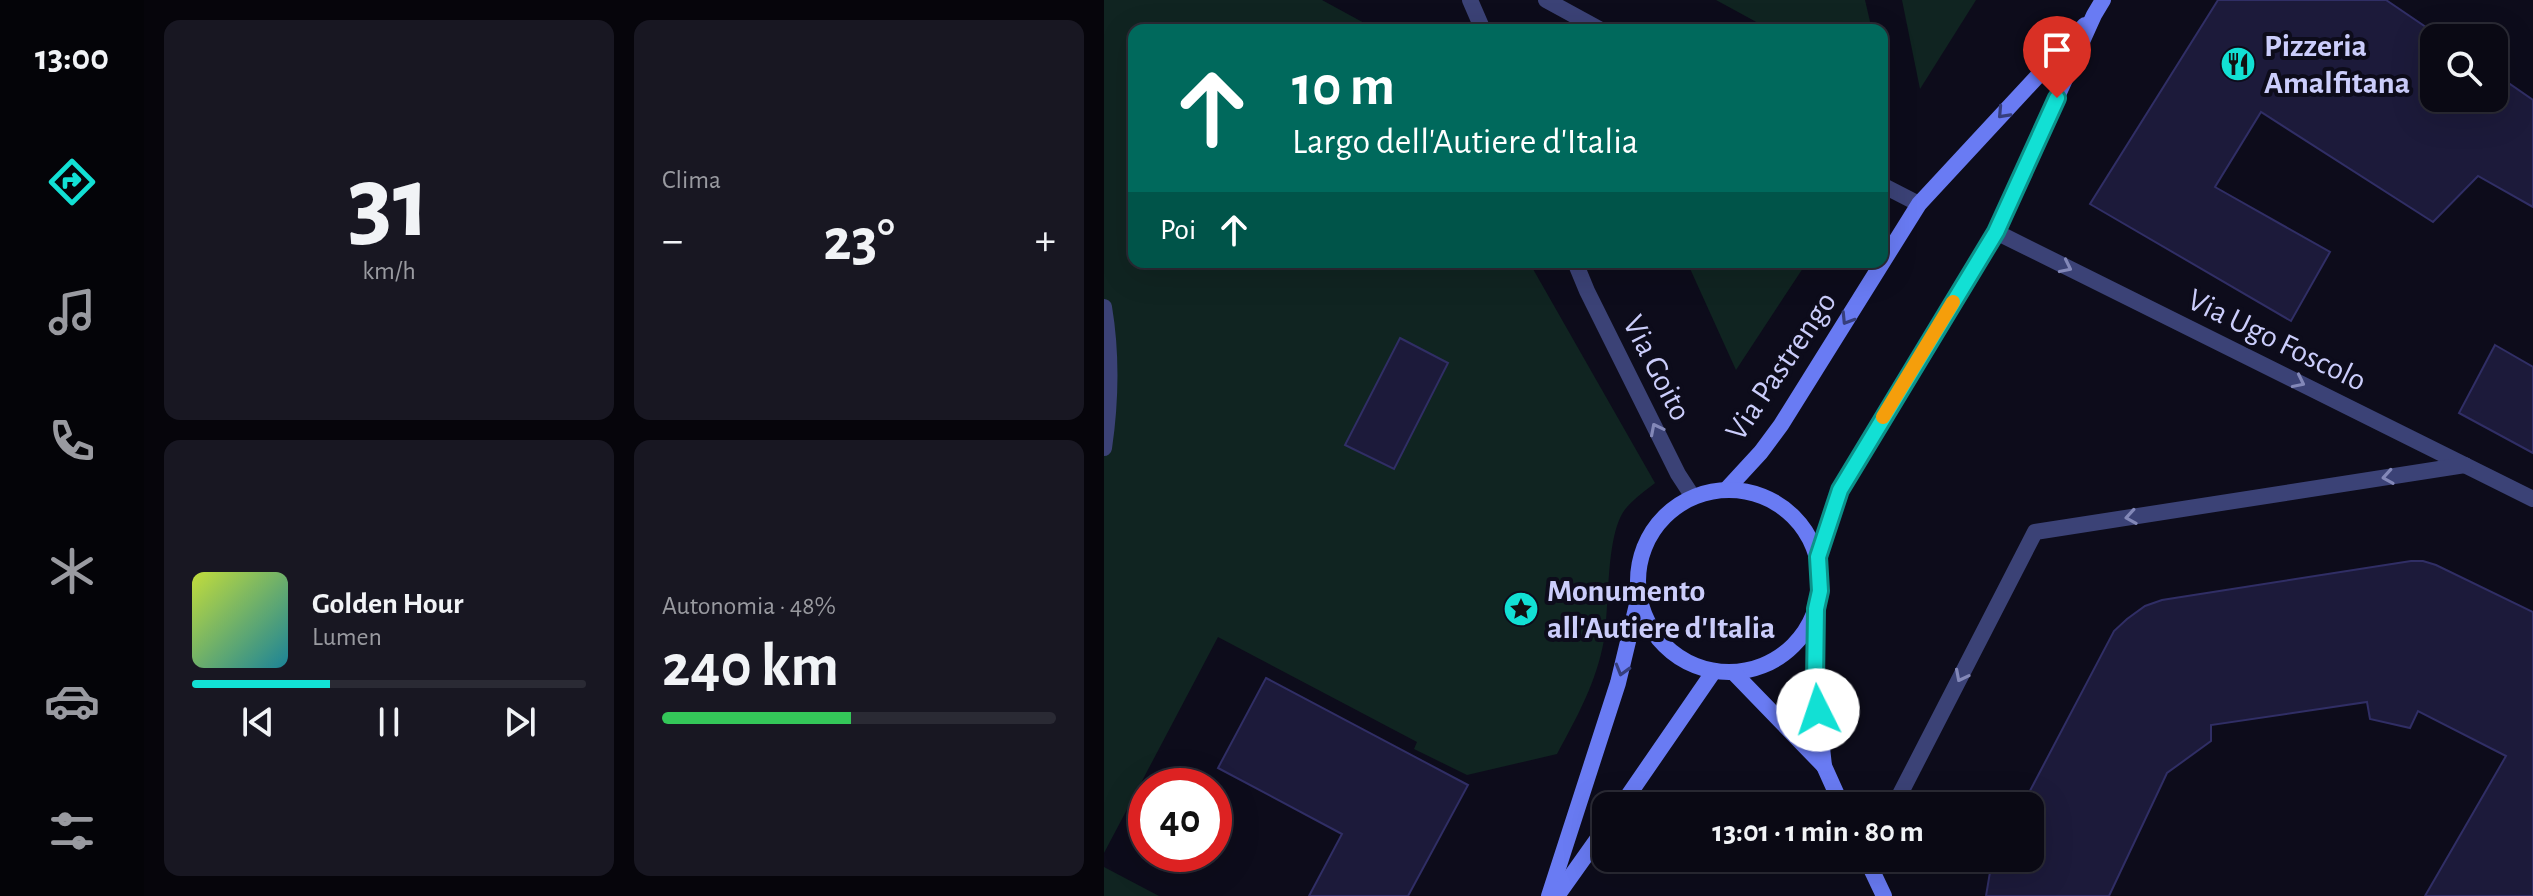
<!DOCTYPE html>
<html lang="it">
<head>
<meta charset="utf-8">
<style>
  body { margin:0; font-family:"Alegreya Sans",sans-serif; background:#181722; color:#f1f3f6; height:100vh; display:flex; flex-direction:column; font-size:30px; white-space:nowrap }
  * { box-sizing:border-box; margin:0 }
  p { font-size:26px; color:#999aa0 }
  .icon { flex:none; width:44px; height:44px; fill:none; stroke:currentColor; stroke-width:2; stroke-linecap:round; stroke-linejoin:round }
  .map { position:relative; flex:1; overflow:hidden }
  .side { display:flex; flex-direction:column; gap:20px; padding:20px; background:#06050b; width:960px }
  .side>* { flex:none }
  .guide { position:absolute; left:24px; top:24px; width:760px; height:244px; border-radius:16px; box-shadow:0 8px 32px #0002,0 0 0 2px #2a2a34; background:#00695c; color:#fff; overflow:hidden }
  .fabs { position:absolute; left:1316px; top:24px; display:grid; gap:16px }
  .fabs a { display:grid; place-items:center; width:88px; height:88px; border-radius:16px; background:#0a0914; box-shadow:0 8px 32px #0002,0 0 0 2px #2a2a34; font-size:40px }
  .speed { position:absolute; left:24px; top:768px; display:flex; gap:16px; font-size:40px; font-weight:700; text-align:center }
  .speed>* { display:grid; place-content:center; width:104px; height:104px; border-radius:50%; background:#0a0914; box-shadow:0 8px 32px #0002,0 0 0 2px #2a2a34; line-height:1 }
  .speed .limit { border:12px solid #d22; background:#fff; color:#111 }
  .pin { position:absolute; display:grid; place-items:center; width:68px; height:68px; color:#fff; margin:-82px -34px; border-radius:50% 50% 50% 0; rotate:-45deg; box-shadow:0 0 8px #0007 }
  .pin .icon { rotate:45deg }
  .me { position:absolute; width:88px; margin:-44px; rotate:356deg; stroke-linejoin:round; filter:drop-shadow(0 0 6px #0008) }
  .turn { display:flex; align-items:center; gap:28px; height:168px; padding:0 32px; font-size:36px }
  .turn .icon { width:104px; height:104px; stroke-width:2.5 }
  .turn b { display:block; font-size:56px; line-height:68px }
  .then { display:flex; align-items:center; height:76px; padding:0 32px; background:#0003; gap:16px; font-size:30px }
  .big { font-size:60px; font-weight:700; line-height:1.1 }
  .side .tile { flex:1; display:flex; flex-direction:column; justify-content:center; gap:12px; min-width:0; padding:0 28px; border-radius:16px; background:#181722 }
  .side .dial { align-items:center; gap:0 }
  .dial b { font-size:104px; line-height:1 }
  .song { display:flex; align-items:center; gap:24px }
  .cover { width:96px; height:96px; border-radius:12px; background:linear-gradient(135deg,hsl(70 70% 55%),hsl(190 70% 35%)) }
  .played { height:8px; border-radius:4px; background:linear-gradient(90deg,#12e0d4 35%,#2a2a34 35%) }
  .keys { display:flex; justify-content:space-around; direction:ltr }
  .heat { display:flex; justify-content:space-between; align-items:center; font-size:44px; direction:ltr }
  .charge { height:12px; border-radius:6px; background:linear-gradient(90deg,#34c759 48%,#2a2a34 0) }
  .side .tiles { flex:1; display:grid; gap:20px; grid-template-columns:repeat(2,1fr) }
  .trip { position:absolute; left:488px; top:792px; width:452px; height:80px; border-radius:16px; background:#0a0914; box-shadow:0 8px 32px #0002,0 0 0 2px #2a2a34; font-weight:700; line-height:80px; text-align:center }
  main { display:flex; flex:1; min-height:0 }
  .tabs { display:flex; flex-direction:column; width:144px; justify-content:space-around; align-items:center; background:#040408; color:#999aa0 }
  .tabs .icon { width:56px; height:56px }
  .tabs .active { color:#12e0d4 }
  .tabs b { font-size:36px; color:#f1f3f6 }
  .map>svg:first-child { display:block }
</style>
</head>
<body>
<main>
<nav class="tabs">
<b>13:00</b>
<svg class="icon active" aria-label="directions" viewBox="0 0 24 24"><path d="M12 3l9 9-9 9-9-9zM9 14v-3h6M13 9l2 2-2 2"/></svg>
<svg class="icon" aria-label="music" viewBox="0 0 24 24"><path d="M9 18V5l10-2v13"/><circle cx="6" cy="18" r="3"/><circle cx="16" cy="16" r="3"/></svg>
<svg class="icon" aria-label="phone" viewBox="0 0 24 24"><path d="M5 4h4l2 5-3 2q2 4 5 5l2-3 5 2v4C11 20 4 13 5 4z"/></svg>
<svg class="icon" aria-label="climate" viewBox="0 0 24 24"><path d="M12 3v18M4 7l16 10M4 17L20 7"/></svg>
<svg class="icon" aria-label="car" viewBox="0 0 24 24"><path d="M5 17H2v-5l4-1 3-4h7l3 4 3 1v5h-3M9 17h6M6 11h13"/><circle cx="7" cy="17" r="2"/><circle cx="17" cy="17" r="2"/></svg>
<svg class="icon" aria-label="filters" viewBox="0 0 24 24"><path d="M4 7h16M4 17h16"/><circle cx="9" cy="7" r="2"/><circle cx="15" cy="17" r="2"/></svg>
</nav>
<section class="side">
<div class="tiles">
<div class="tile dial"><b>31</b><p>km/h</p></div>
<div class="tile"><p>Clima</p>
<div class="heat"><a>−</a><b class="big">23°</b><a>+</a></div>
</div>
<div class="tile">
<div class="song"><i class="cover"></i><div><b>Golden Hour</b><p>Lumen</p></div></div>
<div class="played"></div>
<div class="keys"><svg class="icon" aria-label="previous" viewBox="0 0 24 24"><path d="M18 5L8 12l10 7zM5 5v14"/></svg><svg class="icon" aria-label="pause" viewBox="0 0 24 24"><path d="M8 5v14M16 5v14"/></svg><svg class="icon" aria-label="next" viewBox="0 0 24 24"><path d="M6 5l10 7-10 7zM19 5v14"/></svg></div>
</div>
<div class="tile"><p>Autonomia · 48%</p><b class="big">240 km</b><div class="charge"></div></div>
</div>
</section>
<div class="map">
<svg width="1429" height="896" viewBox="0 0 1429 896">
  <rect width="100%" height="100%" fill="#0d0c1b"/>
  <g fill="#102421">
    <path d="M0,0h218l55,30h-243v232h395l126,221c-9,7 -20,15 -28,24 -22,24 -17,99 -23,133 -8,43 -26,75 -47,114l-90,21 -53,-26 3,-7 -199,-105 -114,216z"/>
    <path d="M612,0h149l7,30h-101z"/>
    <path d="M798,0h74l-56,89z"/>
    <path d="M583,262h120l-71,108z"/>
    <path d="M0,867l55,29h-55z"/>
  </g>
  <g fill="#1c1a3a" stroke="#302e65" stroke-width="2">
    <path d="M1114,0h168l56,38h-8v60h60v-25l39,27v107l-55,-31 -45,46 -172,-110 -46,75 115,65 -39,69 -201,-117z"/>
    <path d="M296,338l48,25 -54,106 -49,-24z"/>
    <path d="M1391,345l38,22v86l-74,-40z"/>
    <path d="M1307,561h12l13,4 97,47v284h-108l81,-140 -88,-45 -8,17 -40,-9 -3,-17 -156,23v16l-44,32 -58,123h-123l5,-30 4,-8h35v-52h-8l92,-175 13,-12 18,-13 17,-6z"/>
    <path d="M162,678l202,107 -60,111h-99l33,-62 -124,-66z"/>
  </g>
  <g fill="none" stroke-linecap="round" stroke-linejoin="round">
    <g stroke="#3b4276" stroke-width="16">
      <path d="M366,0l13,30"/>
      <path d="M442,0l55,30"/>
      <path d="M778,185l37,19"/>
      <path d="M892,232l537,267"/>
      <path d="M471,262l12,29 91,183 15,23"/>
      <path d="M0,307c8,48 7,93 0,141"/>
      <path d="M790,806l141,-274 430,-67"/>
    </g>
    <g stroke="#697bf3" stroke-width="16">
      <path d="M622,490l35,-38 20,-27 138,-221 166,-179"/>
      <circle cx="625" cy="581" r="91"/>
      <path d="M714,557l22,-67 156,-258 98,-217 9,-15"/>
      <path d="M712,615l-1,68 9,83 18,40"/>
      <path d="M629,672l91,94"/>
      <path d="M517,806l93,-135"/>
      <path d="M762,858l18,38"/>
      <path d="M445,896l69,-213 20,-83"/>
      <path d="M453,896l49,-69"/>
    </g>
  </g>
  <defs><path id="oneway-chevron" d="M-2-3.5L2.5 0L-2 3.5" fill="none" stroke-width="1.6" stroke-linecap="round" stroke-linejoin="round" transform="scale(2)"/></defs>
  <g stroke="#363e7c">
    <use href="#oneway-chevron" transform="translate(899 113) rotate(133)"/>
    <use href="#oneway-chevron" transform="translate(743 319) rotate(122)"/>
    <use href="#oneway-chevron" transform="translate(518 670) rotate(106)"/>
  </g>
  <g stroke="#8388b8">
    <use href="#oneway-chevron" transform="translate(962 267) rotate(26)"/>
    <use href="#oneway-chevron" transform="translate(1195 382) rotate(26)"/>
    <use href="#oneway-chevron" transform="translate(552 429) rotate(-117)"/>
    <use href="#oneway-chevron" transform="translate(1284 477) rotate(171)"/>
    <use href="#oneway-chevron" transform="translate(1027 517) rotate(171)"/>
    <use href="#oneway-chevron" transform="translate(857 676) rotate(117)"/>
  </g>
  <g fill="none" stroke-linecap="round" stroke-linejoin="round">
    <defs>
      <path id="route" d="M714,710l-3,-27 1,-74 4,-18 -2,-34 22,-67 156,-258 61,-134"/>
    </defs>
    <use href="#route" stroke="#0c928a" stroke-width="20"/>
    <use href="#route" stroke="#12e0d4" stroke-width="14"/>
    <path stroke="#f59e0b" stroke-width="14" d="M779,417l70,-115"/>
  </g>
  <defs>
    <symbol id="restaurant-disc" viewBox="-11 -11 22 22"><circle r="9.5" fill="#12e0d4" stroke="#0d0c1b"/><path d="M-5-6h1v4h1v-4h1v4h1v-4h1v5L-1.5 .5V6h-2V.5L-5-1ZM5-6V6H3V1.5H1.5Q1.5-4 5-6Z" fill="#111"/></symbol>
    <symbol id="sight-disc" viewBox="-11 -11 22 22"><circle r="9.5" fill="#12e0d4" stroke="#0d0c1b"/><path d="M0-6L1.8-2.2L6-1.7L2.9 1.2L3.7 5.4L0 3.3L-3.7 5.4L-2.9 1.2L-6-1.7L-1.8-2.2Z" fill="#111"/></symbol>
  </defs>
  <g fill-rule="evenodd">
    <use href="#restaurant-disc" x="1114" y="44" width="40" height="40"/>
    <use href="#sight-disc" x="397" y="589" width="40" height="40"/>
  </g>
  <g text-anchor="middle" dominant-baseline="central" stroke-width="8" stroke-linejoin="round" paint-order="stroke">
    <g font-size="32" font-weight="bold" fill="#cbcdfb" stroke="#0d0c1b" text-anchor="start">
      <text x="1160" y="46">Pizzeria<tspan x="1160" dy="37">Amalfitana</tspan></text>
      <text x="443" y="591">Monumento<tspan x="443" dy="37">all'Autiere d'Italia</tspan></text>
    </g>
    <g font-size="32" fill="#cbcdfb" stroke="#0d0c1b">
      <text transform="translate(1173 340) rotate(26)">Via Ugo Foscolo</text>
      <text transform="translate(677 366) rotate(-56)">Via Pastrengo</text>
      <text transform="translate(553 368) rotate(63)">Via Goito</text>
    </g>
  </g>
</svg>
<div class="fabs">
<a><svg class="icon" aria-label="search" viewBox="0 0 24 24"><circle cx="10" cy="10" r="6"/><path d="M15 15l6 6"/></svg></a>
</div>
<div class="speed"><div class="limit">40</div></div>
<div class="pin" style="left:953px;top:98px;background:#d93025"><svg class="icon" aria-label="arrive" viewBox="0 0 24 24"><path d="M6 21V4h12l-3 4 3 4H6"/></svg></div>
<svg class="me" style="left:714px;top:710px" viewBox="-20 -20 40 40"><circle r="19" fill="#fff"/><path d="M0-13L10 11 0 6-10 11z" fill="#12e0d4"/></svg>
<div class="trip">13:01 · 1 min · 80 m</div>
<div class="guide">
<div class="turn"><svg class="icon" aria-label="ahead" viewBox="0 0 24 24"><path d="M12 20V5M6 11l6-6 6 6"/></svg><div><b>10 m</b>Largo dell'Autiere d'Italia</div></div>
<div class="then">Poi<svg class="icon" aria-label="ahead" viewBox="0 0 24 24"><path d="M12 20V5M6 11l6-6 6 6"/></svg></div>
</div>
</div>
</main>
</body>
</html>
